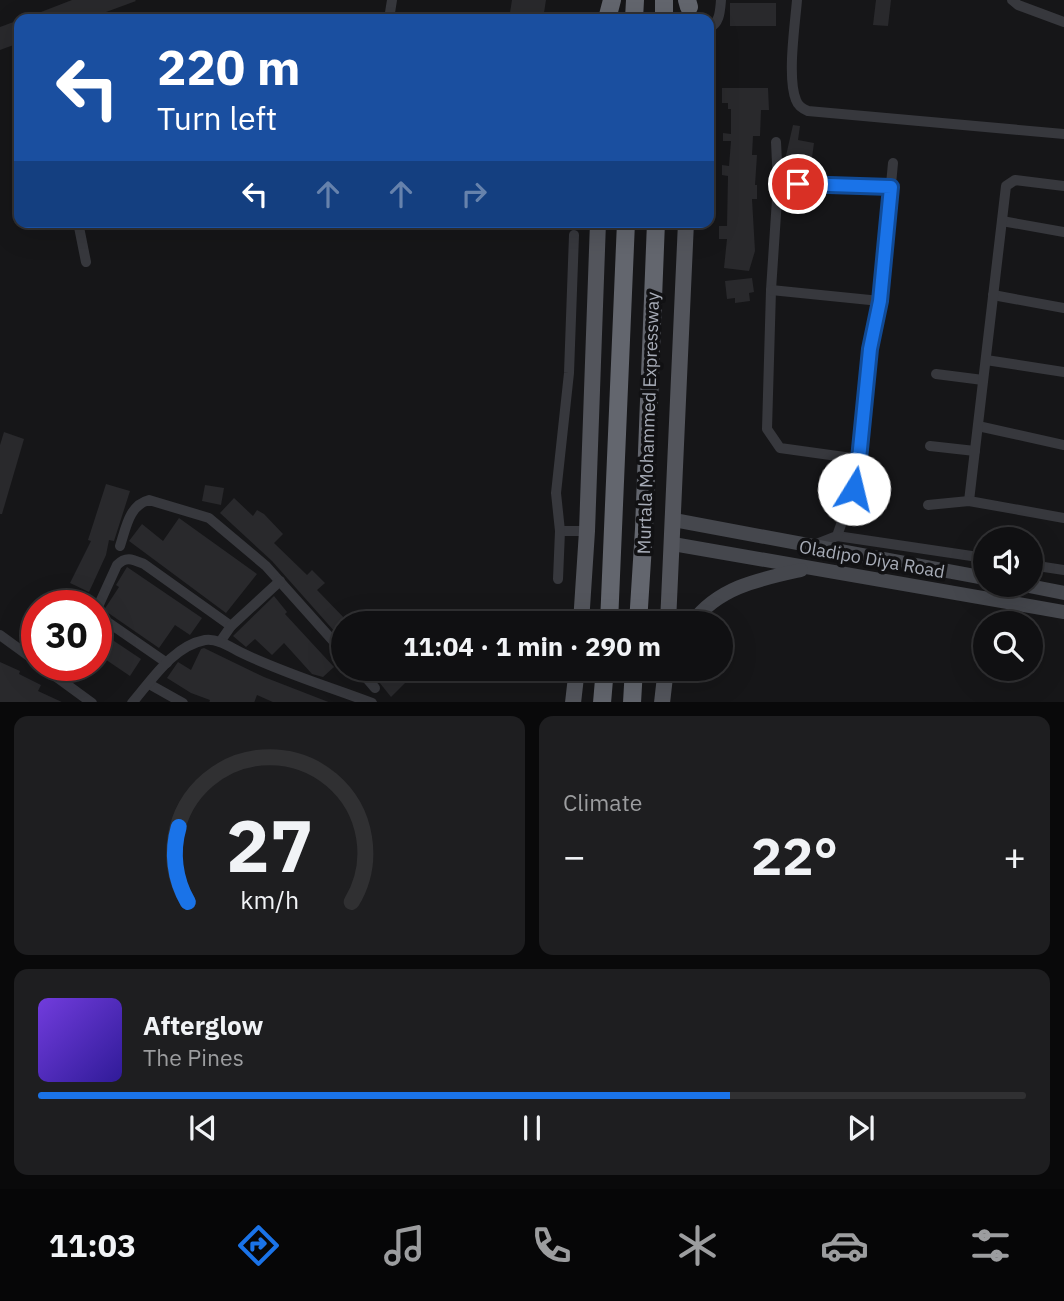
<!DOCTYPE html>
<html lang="en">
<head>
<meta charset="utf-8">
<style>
  body { margin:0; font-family:"IBM Plex Sans",sans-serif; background:#1e1e20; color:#f1f3f6; height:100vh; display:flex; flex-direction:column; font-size:26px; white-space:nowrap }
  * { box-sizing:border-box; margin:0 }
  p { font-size:23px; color:#9c9d9f }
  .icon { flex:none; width:38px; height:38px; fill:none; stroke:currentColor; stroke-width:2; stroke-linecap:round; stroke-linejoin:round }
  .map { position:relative; height:702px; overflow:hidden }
  .drawer { display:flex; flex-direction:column; gap:14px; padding:14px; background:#09090a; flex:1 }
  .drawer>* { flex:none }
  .top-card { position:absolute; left:14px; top:14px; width:700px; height:214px; border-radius:14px; box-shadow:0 7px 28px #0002,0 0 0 2px #303032; background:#1a4fa0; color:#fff; overflow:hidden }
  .fabs { position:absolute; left:973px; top:527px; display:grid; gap:14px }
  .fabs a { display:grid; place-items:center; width:70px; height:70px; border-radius:50%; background:#101012; box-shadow:0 7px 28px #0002,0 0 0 2px #303032; font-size:35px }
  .speed { position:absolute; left:21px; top:590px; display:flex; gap:14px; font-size:35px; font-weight:700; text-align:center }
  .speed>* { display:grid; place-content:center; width:91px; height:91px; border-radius:50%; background:#101012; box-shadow:0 7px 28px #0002,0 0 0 2px #303032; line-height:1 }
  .speed .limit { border:10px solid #d22; background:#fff; color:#111 }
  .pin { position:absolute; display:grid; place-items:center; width:60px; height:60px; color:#fff; margin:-30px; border:4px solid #fff; border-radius:50%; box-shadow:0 2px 7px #0007 }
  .me { position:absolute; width:77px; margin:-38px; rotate:9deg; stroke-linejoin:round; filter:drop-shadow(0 0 5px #0008) }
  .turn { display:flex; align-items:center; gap:24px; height:147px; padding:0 28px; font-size:32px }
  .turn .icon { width:91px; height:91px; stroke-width:2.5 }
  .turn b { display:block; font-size:49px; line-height:60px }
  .lanes { display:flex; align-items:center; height:66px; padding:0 28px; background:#0003; justify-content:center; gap:35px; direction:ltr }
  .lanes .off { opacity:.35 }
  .big { font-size:52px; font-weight:700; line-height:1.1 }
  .drawer .tile { flex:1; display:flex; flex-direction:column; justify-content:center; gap:10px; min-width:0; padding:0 24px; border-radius:14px; background:#1e1e20 }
  .drawer .dial { align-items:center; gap:0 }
  .dial svg { height:182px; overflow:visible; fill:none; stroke:#303032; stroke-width:7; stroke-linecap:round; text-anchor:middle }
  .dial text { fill:#f1f3f6; stroke:none }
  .song { display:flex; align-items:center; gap:21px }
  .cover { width:84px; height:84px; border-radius:10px; background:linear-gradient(135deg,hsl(260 70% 55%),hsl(250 70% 35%)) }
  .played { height:7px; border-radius:4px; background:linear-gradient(90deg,#1a73e8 70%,#303032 70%) }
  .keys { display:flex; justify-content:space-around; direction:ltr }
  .heat { display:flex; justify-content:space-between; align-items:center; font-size:38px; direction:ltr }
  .drawer .tiles { flex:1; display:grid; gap:14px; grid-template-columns:1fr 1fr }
  .tile:last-child { grid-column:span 2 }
  .trip { position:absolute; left:331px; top:611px; width:402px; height:70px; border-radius:35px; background:#101012; box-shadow:0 7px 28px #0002,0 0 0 2px #303032; font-weight:700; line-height:70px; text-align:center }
  .dock { display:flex; height:112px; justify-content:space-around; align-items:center; background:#060607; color:#9c9d9f }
  .dock .icon { width:49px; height:49px }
  .dock .active { color:#1a73e8 }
  .dock b { font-size:32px; color:#f1f3f6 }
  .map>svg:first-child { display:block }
</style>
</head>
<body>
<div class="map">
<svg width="1064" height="703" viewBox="0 0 1064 703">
  <rect width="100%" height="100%" fill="#161618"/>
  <g fill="#29292c">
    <path d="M72,0h63l1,1 -49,18h-64z"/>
    <path d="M512,0h34l-3,19h-34z"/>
    <path d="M876,0h15l-3,26 -15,-1z"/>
    <rect x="730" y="3" width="46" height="23"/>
    <path d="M19,20v23l-19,7v-23z"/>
    <path d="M722,88h46l1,22h-8l-1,26h-7l-1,19h5l-2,30h2v14h-5l3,52 -6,20 -25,-3 3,-29h-8v-13h8l1,-50 -6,-1v-10l7,1 2,-25h-8v-8l8,1v-25h-3v-6h-6z"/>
    <path d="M793,125l7,1 -2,14 16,3 -3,22 -26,-5z"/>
    <path d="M752,278l2,14 -5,1 1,8 -15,2v-5l-8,1 -2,-18z"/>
    <path d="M4,432l20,7 -22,75h-2v-69z"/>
    <path d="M106,484l24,7 -16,50 -5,-1 -3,15 -17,37 -19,-9 21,-42 -3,-1z"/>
    <path d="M205,485l19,3 -3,17 -19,-4z"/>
    <path d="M234,498l19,18 4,-6 7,4 19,20 -9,9 33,32 5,-5 13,13 -8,7 32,33h-6v18l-71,-80 -52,-48z"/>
    <path d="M179,518l78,56 -31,39 -97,-72 13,-17 21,17z"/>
    <path d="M127,567l75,51 -12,17 -15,-10 -16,23 -55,-38 15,-23 -3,-2z"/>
    <path d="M274,596l13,16 -2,2 49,53 -11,10 -11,-3 -28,-31 -12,12 -17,-16 -9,8 -13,-11z"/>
    <path d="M96,629l45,30 -11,17 -34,-23z"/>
    <path d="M204,648l60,29 67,26h-56l-18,-8 -3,8h-45l1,-3 -19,-7 -24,-15 11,-16 13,8 10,-21z"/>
    <path d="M0,662l20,9 -1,3 22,11 -3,6 26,12h-64z"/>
    <path d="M368,668h33l9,10 -19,19z"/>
  </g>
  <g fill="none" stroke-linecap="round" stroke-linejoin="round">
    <g stroke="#37383d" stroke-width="10">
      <path d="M797,0c-2,25 -10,78 -1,100 2,6 7,9 12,11l256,23"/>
      <path d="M1012,0l6,5 46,17"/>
      <path d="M389,19l3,-19"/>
      <path d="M709,28c11,-5 11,-17 12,-28"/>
      <path d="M776,142l2,42 -7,106 -4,139 13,19 79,11"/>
      <path d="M778,184l113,3"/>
      <path d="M1002,221l62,11"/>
      <path d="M78,222l8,40"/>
      <path d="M771,290l109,11"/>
      <path d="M993,295l71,13"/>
      <path d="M986,360l78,12"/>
      <path d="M936,374l47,6"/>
      <path d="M978,426l86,19"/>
      <path d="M930,446l45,5"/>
      <path d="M969,501l37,-315 9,-6 49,6"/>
      <path d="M928,505l41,-4 95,17"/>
      <path d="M560,531h27"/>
      <path d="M837,536l148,22"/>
      <path d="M814,545l23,-9 20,-57 13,-130 10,-48 13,-138"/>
      <path d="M120,546c6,-18 9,-41 29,-46l60,18 57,48 77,86"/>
      <path d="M1031,565l33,5"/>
      <path d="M558,579l2,-48 -4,-38 13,-120 5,-138"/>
      <path d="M77,601l6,5"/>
      <path d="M96,611l21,-46c9,-9 15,-6 27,-1l87,62"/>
      <path d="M96,614l71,49"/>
      <path d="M0,635l37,27"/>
      <path d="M220,642l11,-16 49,-45"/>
      <path d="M40,665l52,38"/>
      <path d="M358,668l17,20"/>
      <path d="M149,684l34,19"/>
      <path d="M132,703c20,-23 41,-57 73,-63 12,-2 25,7 35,12 43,21 87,34 132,51"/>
    </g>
    <g stroke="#45474d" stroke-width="14">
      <path d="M674,520l311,58"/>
      <path d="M673,544l391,68"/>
      <path d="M1019,584l45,9"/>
      <path d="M692,623c26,-36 68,-44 109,-53"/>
    </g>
    <g stroke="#53555c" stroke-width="16">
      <path d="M581,623l6,-92 11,-309"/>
      <path d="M668,623l18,-401"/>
      <path d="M573,703l4,-35"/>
      <path d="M662,703l4,-35"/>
    </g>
    <g stroke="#63666e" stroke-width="18">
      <path d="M687,0l2,7"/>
      <path d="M607,19l5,-19"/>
      <path d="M634,19l1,-19"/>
      <path d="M664,19v-19"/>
      <path d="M609,623l17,-401"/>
      <path d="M638,623l6,-94 12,-307"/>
      <path d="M602,703l3,-35"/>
      <path d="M632,703l2,-35"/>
    </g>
  </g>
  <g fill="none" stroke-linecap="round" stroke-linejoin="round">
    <defs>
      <path id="route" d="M798,184l93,3 -11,114 -10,48 -13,130 -3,10"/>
    </defs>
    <use href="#route" stroke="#114b97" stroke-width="18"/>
    <use href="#route" stroke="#1a73e8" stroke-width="12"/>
  </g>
  <g text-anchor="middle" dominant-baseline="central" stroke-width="7" stroke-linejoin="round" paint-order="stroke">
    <g font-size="18" fill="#a8adb8" stroke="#111113">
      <text transform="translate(648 423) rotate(-88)">Murtala Mohammed Expressway</text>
      <text transform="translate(872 559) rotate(10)">Oladipo Diya Road</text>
    </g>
  </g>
</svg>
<div class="fabs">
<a><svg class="icon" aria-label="sound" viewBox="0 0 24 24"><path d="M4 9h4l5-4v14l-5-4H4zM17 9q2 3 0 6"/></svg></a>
<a><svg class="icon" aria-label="search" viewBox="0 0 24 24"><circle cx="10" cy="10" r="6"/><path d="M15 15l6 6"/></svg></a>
</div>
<div class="speed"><div class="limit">30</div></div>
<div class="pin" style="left:798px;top:184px;background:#d93025"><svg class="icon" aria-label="arrive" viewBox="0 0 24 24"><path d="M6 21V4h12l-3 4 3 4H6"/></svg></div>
<svg class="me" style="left:854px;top:489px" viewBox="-20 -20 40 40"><circle r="19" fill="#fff"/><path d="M0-13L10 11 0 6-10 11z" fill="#1a73e8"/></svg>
<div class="trip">11:04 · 1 min · 290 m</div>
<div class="top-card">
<div class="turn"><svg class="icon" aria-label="left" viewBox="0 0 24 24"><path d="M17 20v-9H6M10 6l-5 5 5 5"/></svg><div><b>220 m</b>Turn left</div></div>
<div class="lanes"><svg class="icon" aria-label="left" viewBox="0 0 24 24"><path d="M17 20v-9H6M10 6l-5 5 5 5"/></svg><svg class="icon off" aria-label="ahead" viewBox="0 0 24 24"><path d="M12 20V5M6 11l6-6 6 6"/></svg><svg class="icon off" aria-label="ahead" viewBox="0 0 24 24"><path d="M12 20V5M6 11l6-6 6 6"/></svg><svg class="icon off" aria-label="right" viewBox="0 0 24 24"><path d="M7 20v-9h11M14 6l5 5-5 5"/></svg></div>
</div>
</div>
<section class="drawer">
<div class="tiles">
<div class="tile dial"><svg viewBox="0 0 100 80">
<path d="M14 69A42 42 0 1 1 86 69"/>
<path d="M14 69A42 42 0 0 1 10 36" stroke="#1a73e8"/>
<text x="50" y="56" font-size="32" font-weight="700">27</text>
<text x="50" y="72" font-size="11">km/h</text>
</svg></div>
<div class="tile"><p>Climate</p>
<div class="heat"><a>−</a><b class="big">22°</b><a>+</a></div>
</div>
<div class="tile">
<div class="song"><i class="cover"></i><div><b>Afterglow</b><p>The Pines</p></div></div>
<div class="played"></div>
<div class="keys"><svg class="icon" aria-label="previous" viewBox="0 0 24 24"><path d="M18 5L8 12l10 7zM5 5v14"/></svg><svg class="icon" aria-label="pause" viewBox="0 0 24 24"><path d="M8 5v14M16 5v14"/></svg><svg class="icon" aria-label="next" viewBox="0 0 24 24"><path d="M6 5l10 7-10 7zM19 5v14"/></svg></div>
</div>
</div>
</section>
<nav class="dock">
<b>11:03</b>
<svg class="icon active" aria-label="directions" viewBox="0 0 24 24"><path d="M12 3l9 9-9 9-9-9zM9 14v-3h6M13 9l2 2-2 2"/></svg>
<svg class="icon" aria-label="music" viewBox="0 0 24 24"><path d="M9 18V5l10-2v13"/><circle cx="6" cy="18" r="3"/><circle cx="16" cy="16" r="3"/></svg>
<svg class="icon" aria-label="phone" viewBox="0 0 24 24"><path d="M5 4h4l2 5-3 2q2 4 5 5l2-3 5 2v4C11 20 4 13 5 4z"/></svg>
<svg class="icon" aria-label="climate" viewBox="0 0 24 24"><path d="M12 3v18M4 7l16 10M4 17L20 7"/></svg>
<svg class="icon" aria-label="car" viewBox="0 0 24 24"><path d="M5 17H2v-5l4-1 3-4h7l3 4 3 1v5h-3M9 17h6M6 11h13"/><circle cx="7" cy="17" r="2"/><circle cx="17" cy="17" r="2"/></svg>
<svg class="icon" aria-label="filters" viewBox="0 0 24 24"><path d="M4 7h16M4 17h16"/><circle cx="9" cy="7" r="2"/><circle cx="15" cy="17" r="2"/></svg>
</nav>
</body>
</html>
